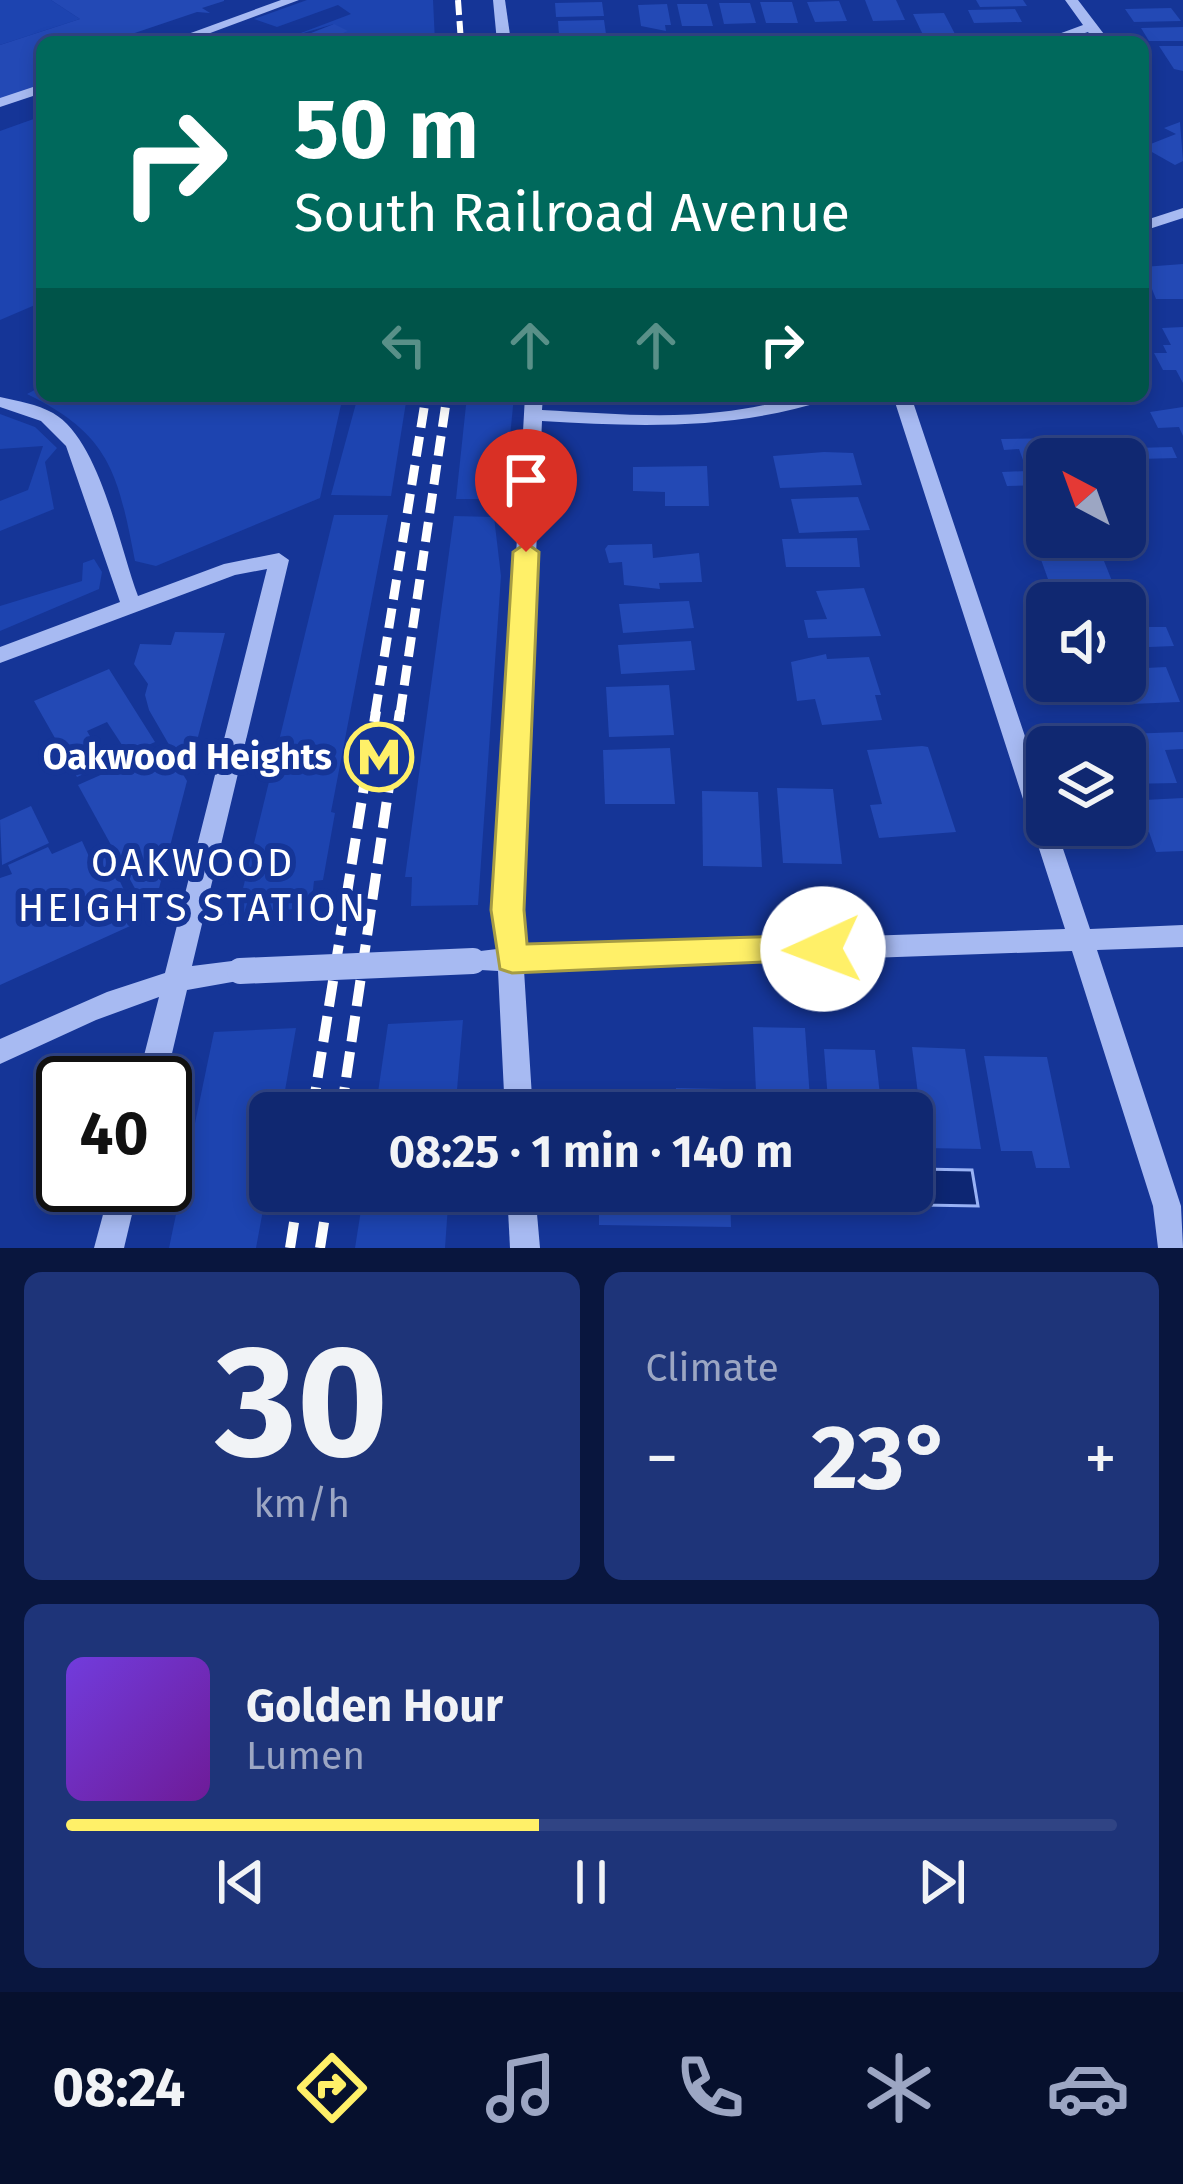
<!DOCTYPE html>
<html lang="en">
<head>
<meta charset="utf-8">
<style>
  body { margin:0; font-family:"Fira Sans",sans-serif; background:#1e3479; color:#f1f3f6; height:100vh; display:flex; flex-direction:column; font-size:45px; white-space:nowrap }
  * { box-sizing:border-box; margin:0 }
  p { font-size:39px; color:#9ca6c3 }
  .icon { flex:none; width:66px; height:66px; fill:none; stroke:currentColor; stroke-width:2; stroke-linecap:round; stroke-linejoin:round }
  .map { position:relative; height:1248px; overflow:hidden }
  .sheet { display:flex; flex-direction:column; gap:24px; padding:24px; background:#09163e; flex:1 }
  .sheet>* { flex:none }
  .guide { position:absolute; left:36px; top:36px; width:1113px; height:366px; border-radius:18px; box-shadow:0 6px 18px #0003,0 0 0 3px #304484; background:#00695c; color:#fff; overflow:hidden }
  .needle { width:78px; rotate:319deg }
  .buttons { position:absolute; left:1026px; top:438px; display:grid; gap:24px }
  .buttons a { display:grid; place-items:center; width:120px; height:120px; border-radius:18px; background:#102871; box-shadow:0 6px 18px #0003,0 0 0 3px #304484; font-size:60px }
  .speed { position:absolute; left:36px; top:1056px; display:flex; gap:24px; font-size:60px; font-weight:700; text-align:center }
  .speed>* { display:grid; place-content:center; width:156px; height:156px; border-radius:50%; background:#102871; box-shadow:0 6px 18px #0003,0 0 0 3px #304484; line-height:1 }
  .speed .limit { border:6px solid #111; border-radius:18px; background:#fff; color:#111 }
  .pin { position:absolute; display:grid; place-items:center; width:102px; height:102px; color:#fff; margin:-123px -51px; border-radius:50% 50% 50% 0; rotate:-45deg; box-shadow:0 0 12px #0007 }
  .pin .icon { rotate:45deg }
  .me { position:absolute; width:132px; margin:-66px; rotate:268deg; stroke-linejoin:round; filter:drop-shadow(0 0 9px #0008) }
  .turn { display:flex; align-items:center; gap:42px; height:252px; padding:0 60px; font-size:54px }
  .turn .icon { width:156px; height:156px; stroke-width:2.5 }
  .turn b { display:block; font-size:84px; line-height:102px }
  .lanes { display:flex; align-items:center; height:114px; padding:0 60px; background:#0003; justify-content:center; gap:60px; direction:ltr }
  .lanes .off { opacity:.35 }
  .big { font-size:90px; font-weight:700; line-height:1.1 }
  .sheet .card { flex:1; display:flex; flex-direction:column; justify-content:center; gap:18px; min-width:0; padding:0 42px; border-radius:18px; background:#1e3479 }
  .sheet .dial { align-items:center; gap:0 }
  .dial b { font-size:156px; line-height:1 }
  .song { display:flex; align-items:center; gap:36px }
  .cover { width:144px; height:144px; border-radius:18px; background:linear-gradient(135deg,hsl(260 70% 55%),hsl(280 70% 35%)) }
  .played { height:12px; border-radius:6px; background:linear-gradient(90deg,#fff068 45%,#304484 45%) }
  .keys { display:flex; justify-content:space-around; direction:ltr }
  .heat { display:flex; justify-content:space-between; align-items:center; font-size:66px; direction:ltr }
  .sheet .tiles { flex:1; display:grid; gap:24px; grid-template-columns:1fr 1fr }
  .card:last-child { grid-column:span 2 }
  .trip { position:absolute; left:249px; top:1092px; width:684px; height:120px; border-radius:18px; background:#102871; box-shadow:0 6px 18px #0003,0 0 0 3px #304484; font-weight:700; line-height:120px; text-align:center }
  .menu { display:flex; height:192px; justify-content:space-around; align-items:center; background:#06102d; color:#9ca6c3 }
  .menu .icon { width:84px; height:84px }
  .menu .active { color:#fff068 }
  .menu b { font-size:54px; color:#f1f3f6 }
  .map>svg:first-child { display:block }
</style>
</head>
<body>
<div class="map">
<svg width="1183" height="1248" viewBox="0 0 1183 1248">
  <rect width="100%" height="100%" fill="#153597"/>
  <g fill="#1d44b0">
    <path d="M0,0h51l29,19 -80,26z"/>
    <path d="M307,0h126l2,42h-124l23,-18 -41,12 58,-22 -13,-9 -61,22 -23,-8z"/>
    <path d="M42,116v186l-42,18v-189z"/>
    <path d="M42,386v10h301l-23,102 -164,68 -21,-5c-17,-87 -24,-126 -108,-167z"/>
    <path d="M358,396h49l-16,100 -60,-1z"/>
    <path d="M467,396h47l-6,61 -13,42h-39z"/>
    <path d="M0,414l35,13 22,21 -12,14 9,47 -54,22v-30l28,-11 15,-44 -43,3z"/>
    <path d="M334,515h54l-57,297 4,1 -12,67 -9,1 -3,27 -74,5z"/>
    <path d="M454,516l40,1 7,59 -23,329 -67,1 1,-29h-7z"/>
    <path d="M94,559l8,13 -3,17 -99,42v-25l82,-25 1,-18z"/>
    <path d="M463,1020l-8,93h-80l13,-89z"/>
    <path d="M296,1028l-15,85h-11v59l-14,76h-87l45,-216z"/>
    <path d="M364,1191h85l-4,57h-90z"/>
  </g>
  <path fill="#0d2673" stroke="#99b2f5" stroke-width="3" d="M919,1169l53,1 6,36 -55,-1 -1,-7h-9l-1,-24 7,-1z"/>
  <g fill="#2349b5">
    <path d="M51,0h173v1l-22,7 8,5 -13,-1 -89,30h-66v44l-42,14v-55l80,-26z"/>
    <path d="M865,0h31l9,20 -32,1z"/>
    <path d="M976,0h47l4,6 -47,1z"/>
    <path d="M839,1l8,20 -32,1 -8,-20z"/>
    <path d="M602,2l2,14 -48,1 -1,-14z"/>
    <path d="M760,2h32l6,21h-32z"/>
    <path d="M719,3h31l6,20 -32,1z"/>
    <path d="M667,4l4,21h-6l1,6 -25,-5 -3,-21z"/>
    <path d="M677,4h30l6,22h-31z"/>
    <path d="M1171,8l10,13 -47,1 -9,-13z"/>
    <path d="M1015,9l7,13 -48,1 -6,-13z"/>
    <path d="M944,13l12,23 -32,1 -11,-23z"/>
    <path d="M604,20l2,14 -47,1 -1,-14z"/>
    <path d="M334,24l14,7 -28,11 -14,-7z"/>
    <path d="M1183,27v14h-34l-8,-13z"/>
    <path d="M1159,46h24v25l-9,-2z"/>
    <path d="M1180,122l3,39 -8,4 -32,-18 33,-13 -12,-6z"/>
    <path d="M1183,264v35h-27l-13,-32z"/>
    <path d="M1183,327v56l-7,-13h-13l-9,-17h13l-4,-8h8l-9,-17z"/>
    <path d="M1183,407v29l-4,-9 -21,1 -8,-16z"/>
    <path d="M1061,438l8,21h-22v26l-40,1 -5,-14 25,-1 -8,-22 -15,1 -3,-11z"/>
    <path d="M1172,447l5,11 -38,1 -5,-11z"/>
    <path d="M824,452l29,1 9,32 -82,3 -7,-32z"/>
    <path d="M707,466l2,40h-44v-14l-32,-1v-24z"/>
    <path d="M1047,496v34l-12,2 -6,-16h10l-7,-19z"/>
    <path d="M858,497l12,33 -71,3 -8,-34z"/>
    <path d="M857,538l3,29h-74l-4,-28z"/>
    <path d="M652,544l1,14 46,-5 3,29 -43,1 1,6 -36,-4 -2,-23 -13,1 -4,-14 3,-4z"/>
    <path d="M1100,551l16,40 -63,2 -14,-39z"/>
    <path d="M864,588l17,48 -73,2 -4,-18 23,-1 -11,-28z"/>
    <path d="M689,601l5,27 -71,5 -4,-29z"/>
    <path d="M1143,613l5,14h18l8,19 -49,2v-34z"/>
    <path d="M175,632l50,1 -32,123 -18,-1 -26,-45 -4,-15 3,-11 -14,-20 6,-20 31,1z"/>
    <path d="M691,641l4,29 -74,4 -3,-29z"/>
    <path d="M826,654l1,5 42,-2 12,38h-6l7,25 -60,5 -7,-26 -18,2 -6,-39z"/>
    <path d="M1166,667l14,35 -73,3 -9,-24h27v-12z"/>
    <path d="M109,669l46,73 -27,12 -21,-32 -20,9 19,33 -29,13 -43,-76z"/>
    <path d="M669,685l5,50 -65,2 -3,-50z"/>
    <path d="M1183,732v17l-18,1 12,33 -52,1v-37h-26l-4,-12z"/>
    <path d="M166,746l21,35 -30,115 -14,7 -65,-118z"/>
    <path d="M922,746l6,1 28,85 -77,6 -9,-33 12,-1 -15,-54z"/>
    <path d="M670,748l5,56h-70l-2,-54z"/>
    <path d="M777,788l56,1 9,75 -59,-1z"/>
    <path d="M702,791l56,1 4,75 -59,-1z"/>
    <path d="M1183,798v53l-27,1 -7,-20 -26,1 2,-32z"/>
    <path d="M31,806l18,37 -47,22 -2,-45z"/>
    <path d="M82,841l9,20 16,-7 32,68 -139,63v-107l12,-4 -4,-9 40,-18 4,7z"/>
    <path d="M753,1027l52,1 6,85h-54z"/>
    <path d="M912,1047l53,2 16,100 -56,-1z"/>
    <path d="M824,1049l51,1 7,63h-53z"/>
    <path d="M984,1056l63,1 23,111h-34l-4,-17h-31z"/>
    <path d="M676,1088l50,1 1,24h-54z"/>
    <path d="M599,1191h131l1,36 -132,-2z"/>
  </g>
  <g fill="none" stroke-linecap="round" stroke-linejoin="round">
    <g fill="#a7baf2" fill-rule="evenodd">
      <path d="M281,0h18l-113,42h-20z"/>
      <path d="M493,0h12l6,42h-14z"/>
      <path d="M1065,0h13l32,42h-14l-8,-10 -31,10h-20l46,-17z"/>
      <path d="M42,84v9l-42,14v-9z"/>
      <path d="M1183,208v10l-40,13v-10z"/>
      <path d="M525,396h18l-1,14c59,3 119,9 178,2 37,-3 73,-16 110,-16l-3,4c-95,30 -187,27 -285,21l-22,490 3,37 542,-19 -172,-533h18l136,406v23h8l35,104 93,-4v22l-86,3 84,256 2,42h-25l-5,-42 -81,-255 -548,19 9,143h-28l-7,-142 -34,-2 -4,-8 4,-8 33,-4 -1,-38z"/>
      <path d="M0,397c18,4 37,7 53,16 47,27 66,133 85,183l86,-32 55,-11 10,7 -97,406 48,-6 9,3 4,8 -4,8 -62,11 -22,93h-28l22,-86 -63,23 -96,44v-25l107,-47 58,-19 102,-404 -32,6 -235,88v-16l120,-45 -54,-156 -25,-25 -41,-14z"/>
      <path d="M111,1185h28l-15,63h-30z"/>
      <path d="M507,1191h28l5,57h-30z"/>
    </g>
    <path stroke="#fff" stroke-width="6" stroke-dasharray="15 6" stroke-linecap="butt" d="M458,0l3,42"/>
    <g stroke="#fff" stroke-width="9" stroke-dasharray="20 9" stroke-linecap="butt">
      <path d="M375,714l51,-318"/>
      <path d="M400,714l47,-318"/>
    </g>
    <g stroke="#fff" stroke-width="10" stroke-dasharray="26 10" stroke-linecap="butt">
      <path d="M312,1113l64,-402"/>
      <path d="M341,1113l59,-402"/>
      <path d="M290,1248l9,-57"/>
      <path d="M320,1248l9,-57"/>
    </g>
    <path stroke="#a7baf2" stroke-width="26" d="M240,971l233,-10"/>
  </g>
  <path fill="#fff068" stroke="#a69c44" stroke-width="3" d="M526,543l13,9 -15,358 3,34 296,-9 12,4 4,10 -4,10 -323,14 -12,-4 -9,-59 22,-358z"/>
  <defs>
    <symbol id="metro-ring" viewBox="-11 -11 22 22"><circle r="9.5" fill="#153597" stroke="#fff068" stroke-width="1.5"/><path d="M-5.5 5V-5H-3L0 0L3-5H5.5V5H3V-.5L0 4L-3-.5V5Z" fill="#fff068"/></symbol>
  </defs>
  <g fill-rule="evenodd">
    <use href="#metro-ring" x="341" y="719" width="76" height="76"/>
  </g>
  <g text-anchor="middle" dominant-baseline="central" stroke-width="12" stroke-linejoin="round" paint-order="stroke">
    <g font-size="36" font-weight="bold" fill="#fff" stroke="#153597" text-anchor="end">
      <text x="332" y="757">Oakwood Heights</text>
    </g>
    <g font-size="39" letter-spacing="3" fill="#fff" stroke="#153597">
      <text x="193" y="863">OAKWOOD<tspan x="193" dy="45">HEIGHTS STATION</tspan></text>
    </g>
  </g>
</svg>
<div class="buttons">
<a><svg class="needle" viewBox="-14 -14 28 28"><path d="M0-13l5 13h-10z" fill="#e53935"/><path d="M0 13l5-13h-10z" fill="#9ca6c3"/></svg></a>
<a><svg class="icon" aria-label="sound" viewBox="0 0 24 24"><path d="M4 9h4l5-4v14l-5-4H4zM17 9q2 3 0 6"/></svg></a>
<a><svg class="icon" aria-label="layers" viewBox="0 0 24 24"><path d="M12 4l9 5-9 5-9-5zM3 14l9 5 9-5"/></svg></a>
</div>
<div class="speed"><div class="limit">40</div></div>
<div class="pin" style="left:526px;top:552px;background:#d93025"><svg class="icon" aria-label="arrive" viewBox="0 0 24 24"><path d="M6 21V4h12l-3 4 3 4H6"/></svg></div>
<svg class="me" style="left:823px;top:949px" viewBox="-20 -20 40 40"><circle r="19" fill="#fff"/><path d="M0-13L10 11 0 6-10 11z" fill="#fff068"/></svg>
<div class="trip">08:25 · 1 min · 140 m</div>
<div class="guide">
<div class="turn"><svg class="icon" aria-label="right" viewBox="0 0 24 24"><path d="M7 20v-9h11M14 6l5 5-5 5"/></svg><div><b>50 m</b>South Railroad Avenue</div></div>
<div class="lanes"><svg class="icon off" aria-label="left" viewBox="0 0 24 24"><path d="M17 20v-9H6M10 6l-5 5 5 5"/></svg><svg class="icon off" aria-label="ahead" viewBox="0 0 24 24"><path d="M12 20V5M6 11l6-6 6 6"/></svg><svg class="icon off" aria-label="ahead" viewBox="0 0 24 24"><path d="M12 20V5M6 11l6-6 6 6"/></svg><svg class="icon" aria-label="right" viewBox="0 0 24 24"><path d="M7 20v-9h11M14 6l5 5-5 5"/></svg></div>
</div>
</div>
<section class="sheet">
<div class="tiles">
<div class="card dial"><b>30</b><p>km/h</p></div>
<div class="card"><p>Climate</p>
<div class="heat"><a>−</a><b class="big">23°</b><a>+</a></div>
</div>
<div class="card">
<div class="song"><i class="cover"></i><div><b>Golden Hour</b><p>Lumen</p></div></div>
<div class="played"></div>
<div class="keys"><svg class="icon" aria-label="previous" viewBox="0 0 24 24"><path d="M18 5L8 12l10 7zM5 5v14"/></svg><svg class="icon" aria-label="pause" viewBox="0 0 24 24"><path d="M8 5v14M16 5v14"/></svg><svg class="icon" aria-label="next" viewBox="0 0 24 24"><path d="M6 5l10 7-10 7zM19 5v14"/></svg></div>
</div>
</div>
</section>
<nav class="menu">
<b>08:24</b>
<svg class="icon active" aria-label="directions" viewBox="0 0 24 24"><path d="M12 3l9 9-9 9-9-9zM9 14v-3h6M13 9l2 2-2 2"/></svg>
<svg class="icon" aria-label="music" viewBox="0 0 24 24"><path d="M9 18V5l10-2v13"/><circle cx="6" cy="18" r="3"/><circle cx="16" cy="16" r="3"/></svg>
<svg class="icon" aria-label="phone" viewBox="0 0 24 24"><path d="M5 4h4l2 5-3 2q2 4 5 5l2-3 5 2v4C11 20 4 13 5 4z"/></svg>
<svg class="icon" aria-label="climate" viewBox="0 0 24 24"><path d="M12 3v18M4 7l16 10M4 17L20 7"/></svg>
<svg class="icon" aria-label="car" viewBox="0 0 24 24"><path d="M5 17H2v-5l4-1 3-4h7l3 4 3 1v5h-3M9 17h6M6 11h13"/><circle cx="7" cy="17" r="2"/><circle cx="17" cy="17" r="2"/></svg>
</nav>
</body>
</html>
